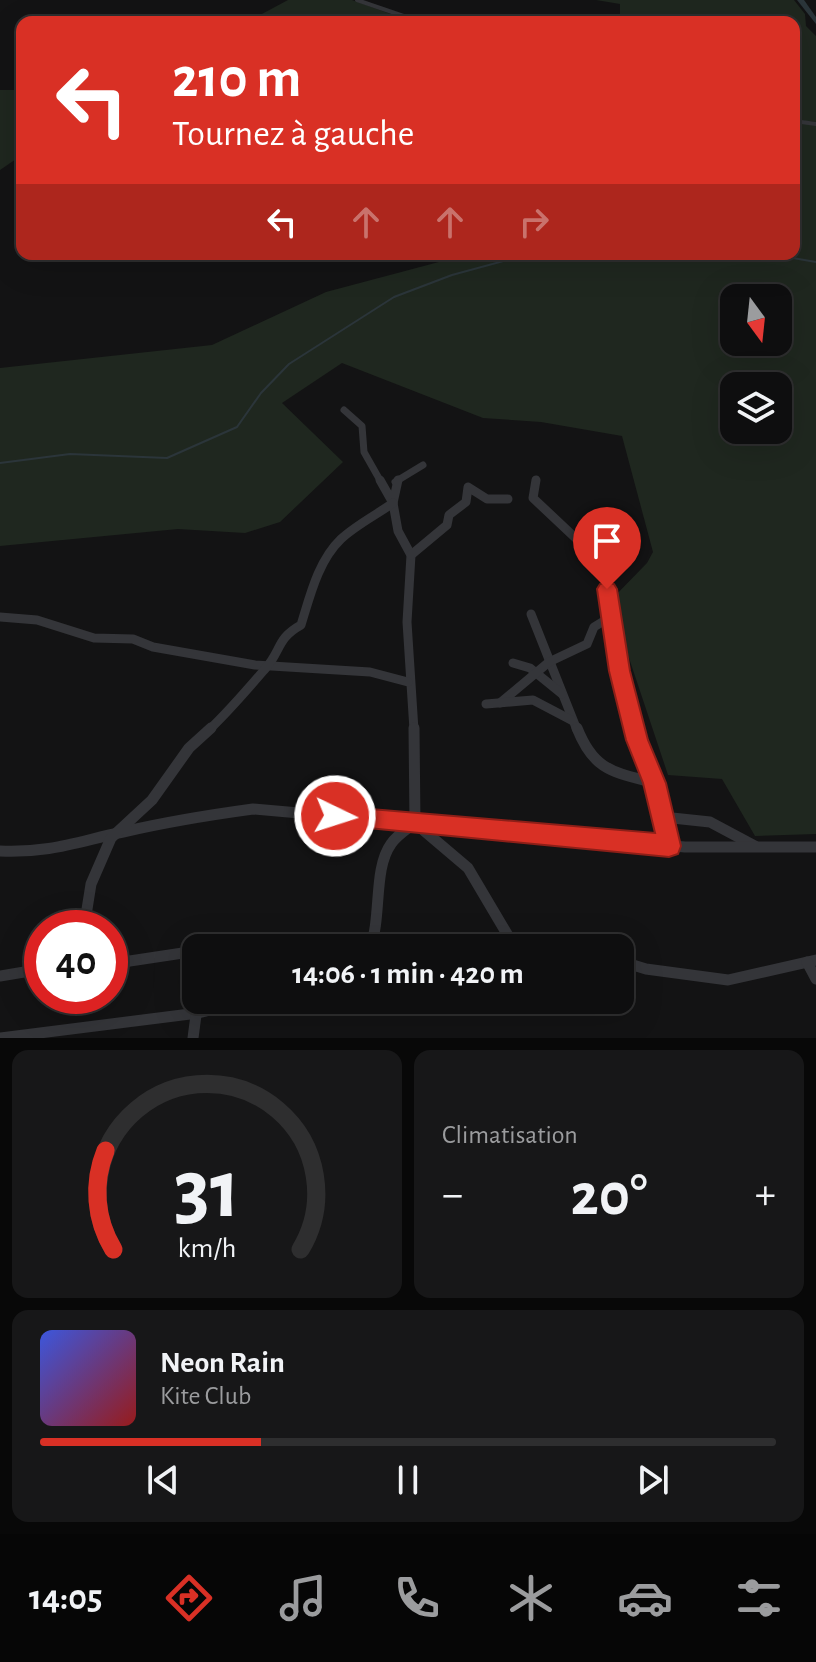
<!DOCTYPE html>
<html lang="fr">
<head>
<meta charset="utf-8">
<style>
  body { margin:0; font-family:"Alegreya Sans",sans-serif; background:#171718; color:#f1f3f6; height:100vh; display:flex; flex-direction:column; font-size:30px; white-space:nowrap }
  * { box-sizing:border-box; margin:0 }
  p { font-size:26px; color:#9b9c9e }
  .icon { flex:none; width:44px; height:44px; fill:none; stroke:currentColor; stroke-width:2; stroke-linecap:round; stroke-linejoin:round }
  .map { position:relative; height:1038px; overflow:hidden }
  .panel { display:flex; flex-direction:column; gap:12px; padding:12px; background:#080808; flex:1 }
  .panel>* { flex:none }
  .top-card { position:absolute; left:16px; top:16px; width:784px; height:244px; border-radius:16px; box-shadow:0 8px 32px #0002,0 0 0 2px #2e2e2f; background:#d93025; color:#fff; overflow:hidden }
  .needle { width:52px; rotate:165deg }
  .fabs { position:absolute; left:720px; top:284px; display:grid; gap:16px }
  .fabs a { display:grid; place-items:center; width:72px; height:72px; border-radius:16px; background:#0e0e0f; box-shadow:0 8px 32px #0002,0 0 0 2px #2e2e2f; font-size:40px }
  .speed { position:absolute; left:24px; top:910px; display:flex; gap:16px; font-size:40px; font-weight:700; text-align:center }
  .speed>* { display:grid; place-content:center; width:104px; height:104px; border-radius:50%; background:#0e0e0f; box-shadow:0 8px 32px #0002,0 0 0 2px #2e2e2f; line-height:1 }
  .speed .limit { border:12px solid #d22; background:#fff; color:#111 }
  .pin { position:absolute; display:grid; place-items:center; width:68px; height:68px; color:#fff; margin:-82px -34px; border-radius:50% 50% 50% 0; rotate:-45deg; box-shadow:0 0 8px #0007 }
  .pin .icon { rotate:45deg }
  .me { position:absolute; width:88px; margin:-44px; rotate:94deg; stroke-linejoin:round; filter:drop-shadow(0 0 6px #0008) }
  .turn { display:flex; align-items:center; gap:28px; height:168px; padding:0 24px; font-size:36px }
  .turn .icon { width:104px; height:104px; stroke-width:2.5 }
  .turn b { display:block; font-size:56px; line-height:68px }
  .lanes { display:flex; align-items:center; height:76px; padding:0 24px; background:#0003; justify-content:center; gap:40px; direction:ltr }
  .lanes .off { opacity:.35 }
  .big { font-size:60px; font-weight:700; line-height:1.1 }
  .panel .card { flex:1; display:flex; flex-direction:column; justify-content:center; gap:12px; min-width:0; padding:0 28px; border-radius:16px; background:#171718 }
  .panel .dial { align-items:center; gap:0 }
  .dial svg { height:208px; overflow:visible; fill:none; stroke:#2e2e2f; stroke-width:7; stroke-linecap:round; text-anchor:middle }
  .dial text { fill:#f1f3f6; stroke:none }
  .song { display:flex; align-items:center; gap:24px }
  .cover { width:96px; height:96px; border-radius:12px; background:linear-gradient(135deg,hsl(230 70% 55%),hsl(0 70% 35%)) }
  .played { height:8px; border-radius:4px; background:linear-gradient(90deg,#d93025 30%,#2e2e2f 30%) }
  .keys { display:flex; justify-content:space-around; direction:ltr }
  .heat { display:flex; justify-content:space-between; align-items:center; font-size:44px; direction:ltr }
  .panel .tiles { flex:1; display:grid; gap:12px; grid-template-columns:1fr 1fr }
  .card:last-child { grid-column:span 2 }
  .trip { position:absolute; left:182px; top:934px; width:452px; height:80px; border-radius:16px; background:#0e0e0f; box-shadow:0 8px 32px #0002,0 0 0 2px #2e2e2f; font-weight:700; line-height:80px; text-align:center }
  .menu { display:flex; height:128px; justify-content:space-around; align-items:center; background:#060606; color:#9b9c9e }
  .menu .icon { width:56px; height:56px }
  .menu .selected { color:#d93025 }
  .menu b { font-size:36px; color:#f1f3f6 }
  .map>svg:first-child { display:block }
</style>
</head>
<body>
<div class="map">
<svg width="816" height="1038" viewBox="0 0 816 1038">
  <rect width="100%" height="100%" fill="#131314"/>
  <g fill="#1f271f" fill-rule="evenodd">
    <path d="M288,0h64l61,22h-166z"/>
    <path d="M596,0h198l11,14 1,12 10,10v86l-22,-2v-98h-162l-12,-8v-10z"/>
    <path d="M0,90h22v65l-22,15z"/>
    <path d="M794,122l22,3v709l-61,2 -33,-57 -54,-4 -58,-174 37,-38 6,-11 -31,-116 -81,-14 -58,-4 -141,-55 -60,40 61,59 -63,60 -35,11 -67,-4 -178,17v-178l212,-23 114,-53 143,-38h325zM734,298h44v44h-44zM734,386h44v44h-44z"/>
  </g>
  <g fill="none" stroke-linecap="round" stroke-linejoin="round">
    <g stroke="#2b353a" stroke-width="2">
      <path d="M770,254l46,8"/>
      <path d="M0,463l70,-9 97,4 70,-31 24,-34 28,-29 105,-67 58,-22 77,-21"/>
    </g>
    <path fill="#2b353a" fill-rule="evenodd" d="M797,0h7l12,17v7z"/>
    <g stroke="#343539" stroke-width="4">
      <path d="M357,0l64,22"/>
      <path d="M794,121l22,3"/>
    </g>
    <g stroke="#343539" stroke-width="7">
      <path d="M344,410l18,16 2,26 17,30"/>
      <path d="M395,482l28,-17"/>
    </g>
    <g stroke="#343539" stroke-width="9">
      <path d="M380,480l13,23 5,-23"/>
      <path d="M536,480l-3,18 69,65 18,108 14,59"/>
      <path d="M393,503l5,28 13,24 -4,67 7,108"/>
      <path d="M411,555l36,-30 2,-10 17,-13 2,-15 19,12h21"/>
      <path d="M531,614l46,116"/>
      <path d="M0,617l37,3 57,18 39,1 20,8 102,18 115,7 38,10"/>
      <path d="M513,663l17,5 32,26"/>
      <path d="M500,703l49,-41 38,-18 7,-17 18,-11"/>
      <path d="M486,704l47,-4 40,21"/>
      <path d="M209,730c21,-20 38,-40 56,-61 17,-19 11,-30 36,-44 9,-29 17,-64 40,-86 15,-14 35,-24 52,-36"/>
    </g>
    <g stroke="#343539" stroke-width="11">
      <path d="M577,728c17,43 36,44 78,55"/>
      <path d="M634,728l13,32 16,57 47,5 45,24"/>
      <path d="M663,817l6,29"/>
      <path d="M415,823l53,45 42,71 55,9"/>
      <path d="M0,851c50,2 76,-9 123,-19 43,-10 86,-17 130,-23l432,38h131"/>
      <path d="M84,928l7,-44 20,-46 41,-38 37,-52 22,-20"/>
      <path d="M237,948h40"/>
      <path d="M370,948c12,-31 3,-79 21,-104 6,-9 16,-15 24,-21l-1,-95"/>
      <path d="M620,961l26,8 82,11 88,-20"/>
      <path d="M807,962l9,17"/>
      <path d="M110,964l86,-13"/>
      <path d="M0,976l42,-7"/>
      <path d="M0,1038l198,-25 12,-3 13,-10"/>
      <path d="M193,1038l5,-38"/>
    </g>
  </g>
  <path fill="#d93025" stroke="#8d1f18" stroke-width="2" d="M607,582l7,2 3,5 13,82 18,69 18,43 15,63 -3,8 -9,3 -342,-33 -4,-8 4,-7 8,-3 320,27 -12,-50 -17,-43 -17,-69 -12,-82 3,-5z"/>
</svg>
<div class="fabs">
<a><svg class="needle" viewBox="-14 -14 28 28"><path d="M0-13l5 13h-10z" fill="#e53935"/><path d="M0 13l5-13h-10z" fill="#9b9c9e"/></svg></a>
<a><svg class="icon" aria-label="layers" viewBox="0 0 24 24"><path d="M12 4l9 5-9 5-9-5zM3 14l9 5 9-5"/></svg></a>
</div>
<div class="speed"><div class="limit">40</div></div>
<div class="pin" style="left:607px;top:589px;background:#d93025"><svg class="icon" aria-label="arrive" viewBox="0 0 24 24"><path d="M6 21V4h12l-3 4 3 4H6"/></svg></div>
<svg class="me" style="left:335px;top:816px" viewBox="-20 -20 40 40"><circle r="17" fill="#d93025" stroke="#fff" stroke-width="3"/><path d="M0-11L8 9 0 5-8 9z" fill="#fff"/></svg>
<div class="trip">14:06 · 1 min · 420 m</div>
<div class="top-card">
<div class="turn"><svg class="icon" aria-label="left" viewBox="0 0 24 24"><path d="M17 20v-9H6M10 6l-5 5 5 5"/></svg><div><b>210 m</b>Tournez à gauche</div></div>
<div class="lanes"><svg class="icon" aria-label="left" viewBox="0 0 24 24"><path d="M17 20v-9H6M10 6l-5 5 5 5"/></svg><svg class="icon off" aria-label="ahead" viewBox="0 0 24 24"><path d="M12 20V5M6 11l6-6 6 6"/></svg><svg class="icon off" aria-label="ahead" viewBox="0 0 24 24"><path d="M12 20V5M6 11l6-6 6 6"/></svg><svg class="icon off" aria-label="right" viewBox="0 0 24 24"><path d="M7 20v-9h11M14 6l5 5-5 5"/></svg></div>
</div>
</div>
<section class="panel">
<div class="tiles">
<div class="card dial"><svg viewBox="0 0 100 80">
<path d="M14 69A42 42 0 1 1 86 69"/>
<path d="M14 69A42 42 0 0 1 11 31" stroke="#d93025"/>
<text x="50" y="56" font-size="32" font-weight="700">31</text>
<text x="50" y="72" font-size="11">km/h</text>
</svg></div>
<div class="card"><p>Climatisation</p>
<div class="heat"><a>−</a><b class="big">20°</b><a>+</a></div>
</div>
<div class="card">
<div class="song"><i class="cover"></i><div><b>Neon Rain</b><p>Kite Club</p></div></div>
<div class="played"></div>
<div class="keys"><svg class="icon" aria-label="previous" viewBox="0 0 24 24"><path d="M18 5L8 12l10 7zM5 5v14"/></svg><svg class="icon" aria-label="pause" viewBox="0 0 24 24"><path d="M8 5v14M16 5v14"/></svg><svg class="icon" aria-label="next" viewBox="0 0 24 24"><path d="M6 5l10 7-10 7zM19 5v14"/></svg></div>
</div>
</div>
</section>
<nav class="menu">
<b>14:05</b>
<svg class="icon selected" aria-label="directions" viewBox="0 0 24 24"><path d="M12 3l9 9-9 9-9-9zM9 14v-3h6M13 9l2 2-2 2"/></svg>
<svg class="icon" aria-label="music" viewBox="0 0 24 24"><path d="M9 18V5l10-2v13"/><circle cx="6" cy="18" r="3"/><circle cx="16" cy="16" r="3"/></svg>
<svg class="icon" aria-label="phone" viewBox="0 0 24 24"><path d="M5 4h4l2 5-3 2q2 4 5 5l2-3 5 2v4C11 20 4 13 5 4z"/></svg>
<svg class="icon" aria-label="climate" viewBox="0 0 24 24"><path d="M12 3v18M4 7l16 10M4 17L20 7"/></svg>
<svg class="icon" aria-label="car" viewBox="0 0 24 24"><path d="M5 17H2v-5l4-1 3-4h7l3 4 3 1v5h-3M9 17h6M6 11h13"/><circle cx="7" cy="17" r="2"/><circle cx="17" cy="17" r="2"/></svg>
<svg class="icon" aria-label="filters" viewBox="0 0 24 24"><path d="M4 7h16M4 17h16"/><circle cx="9" cy="7" r="2"/><circle cx="15" cy="17" r="2"/></svg>
</nav>
</body>
</html>
